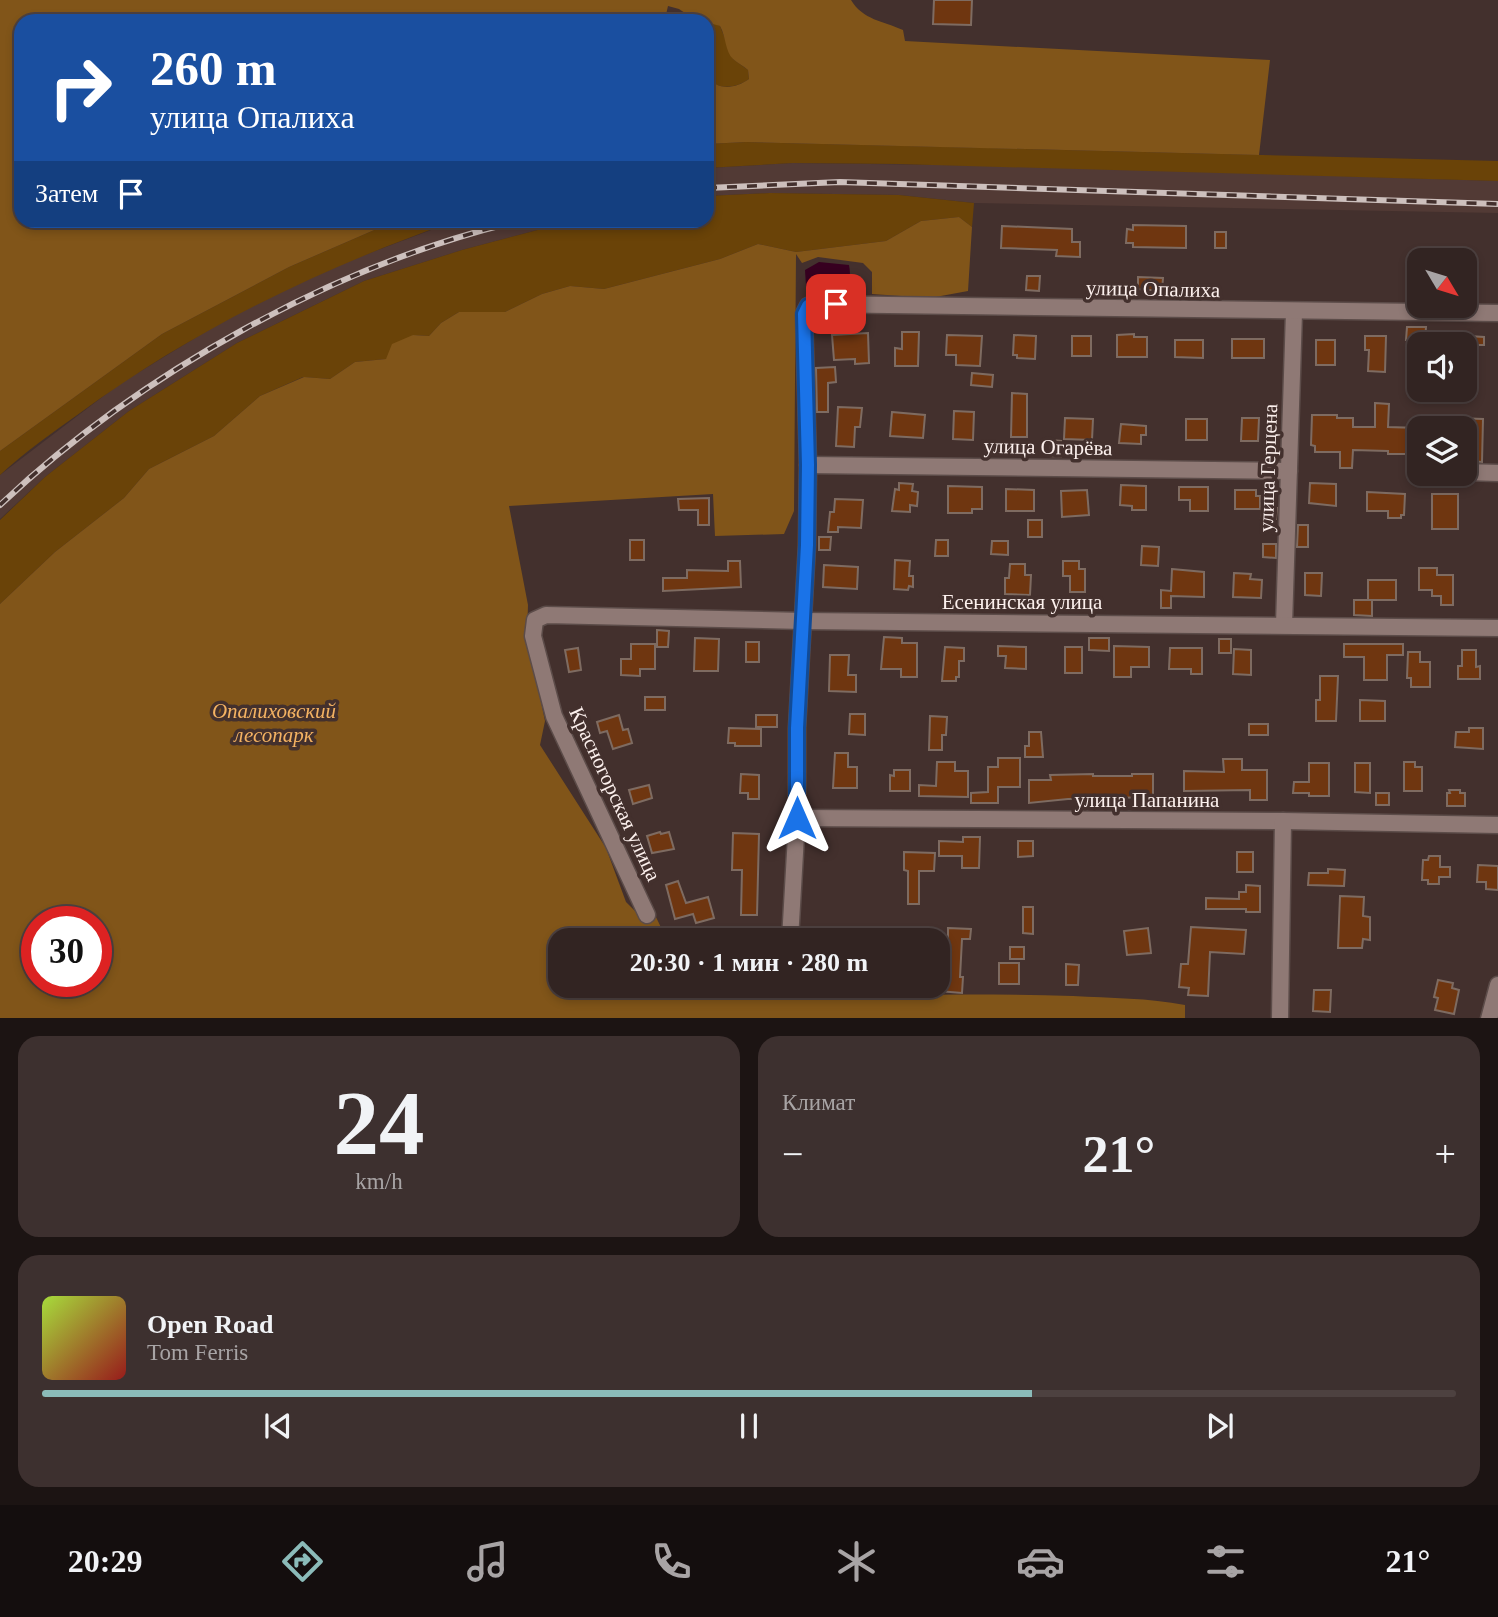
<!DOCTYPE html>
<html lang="ru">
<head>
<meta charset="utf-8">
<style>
  body { margin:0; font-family:Georgia,serif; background:#3d302f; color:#f1f3f6; height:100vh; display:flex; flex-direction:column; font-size:26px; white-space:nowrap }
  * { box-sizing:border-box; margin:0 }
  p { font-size:23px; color:#a8a4a5 }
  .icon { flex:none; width:38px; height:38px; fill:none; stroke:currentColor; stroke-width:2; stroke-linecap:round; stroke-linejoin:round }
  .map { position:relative; height:1018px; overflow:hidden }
  .details { display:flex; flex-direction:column; gap:18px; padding:18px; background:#1c1413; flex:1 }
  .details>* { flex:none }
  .guide { position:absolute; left:14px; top:14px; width:700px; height:214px; border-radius:21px; box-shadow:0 4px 10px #0003,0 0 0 2px #4d4140; background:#1a4fa0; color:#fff; overflow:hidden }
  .needle { width:46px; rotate:128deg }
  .tools { position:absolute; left:1407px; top:248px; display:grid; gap:14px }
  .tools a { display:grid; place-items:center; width:70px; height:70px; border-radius:14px; background:#322422; box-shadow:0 4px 10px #0003,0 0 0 2px #4d4140; font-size:35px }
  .speed { position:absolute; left:21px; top:906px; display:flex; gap:14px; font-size:35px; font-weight:700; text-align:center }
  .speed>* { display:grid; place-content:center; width:91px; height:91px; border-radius:50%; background:#322422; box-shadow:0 4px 10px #0003,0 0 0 2px #4d4140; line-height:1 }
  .speed .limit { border:10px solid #d22; background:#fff; color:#111 }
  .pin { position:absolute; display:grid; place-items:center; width:60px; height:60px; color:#fff; margin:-30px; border-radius:14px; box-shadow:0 4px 10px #0006 }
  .me { position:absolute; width:77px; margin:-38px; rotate:0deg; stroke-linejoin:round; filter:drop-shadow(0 0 5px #0008) }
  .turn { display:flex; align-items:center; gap:24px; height:147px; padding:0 21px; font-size:32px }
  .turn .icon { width:91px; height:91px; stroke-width:2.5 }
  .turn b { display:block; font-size:49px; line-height:60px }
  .then { display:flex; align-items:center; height:66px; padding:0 21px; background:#0003; gap:14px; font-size:26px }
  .big { font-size:52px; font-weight:700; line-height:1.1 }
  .details .tile { flex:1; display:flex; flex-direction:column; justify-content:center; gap:10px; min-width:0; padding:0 24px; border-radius:21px; background:#3d302f }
  .details .dial { align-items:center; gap:0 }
  .dial b { font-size:91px; line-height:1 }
  .song { display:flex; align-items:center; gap:21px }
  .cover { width:84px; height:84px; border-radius:10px; background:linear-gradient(135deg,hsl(80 70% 55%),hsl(0 70% 35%)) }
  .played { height:7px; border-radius:4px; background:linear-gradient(90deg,#8bbbb9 70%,#4d4140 70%) }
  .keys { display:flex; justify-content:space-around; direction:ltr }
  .heat { display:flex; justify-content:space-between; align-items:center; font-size:38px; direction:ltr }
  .details .tiles { flex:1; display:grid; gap:18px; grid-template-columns:1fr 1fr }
  .tile:last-child { grid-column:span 2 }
  .trip { position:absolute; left:548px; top:928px; width:402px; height:70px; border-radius:21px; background:#322422; box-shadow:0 4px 10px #0003,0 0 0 2px #4d4140; font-weight:700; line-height:70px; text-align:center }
  .menu { display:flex; height:112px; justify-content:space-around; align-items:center; background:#140e0e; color:#a8a4a5 }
  .menu .icon { width:49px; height:49px }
  .menu .on { color:#8bbbb9 }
  .menu b { font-size:32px; color:#f1f3f6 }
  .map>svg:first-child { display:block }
</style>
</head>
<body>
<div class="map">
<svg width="1498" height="1019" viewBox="0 0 1498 1019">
  <rect width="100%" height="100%" fill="#43302d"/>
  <g fill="#523a35">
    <path d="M793,163l230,3 475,15v32l-524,-10 -75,-8 -129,-2 -63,3v-28z"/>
    <path d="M455,221h117l-110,29 -98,31 -127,62 -108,68 -84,66 -45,42v-44l118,-90 105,-64 62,-32 53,-24z"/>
  </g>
  <g fill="#6a4308">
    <path d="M707,21l13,5 13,33 15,11 1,9c-13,9 -30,12 -41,-1z"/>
    <path d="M746,142l752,19v20l-600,-17 -105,-1 -86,5v-24z"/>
    <path d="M770,193l129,2 75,8 -2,24 -13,-10 -38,4 -35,20 -90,11 -38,-8 -38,15 -116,30 -34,-3 -28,8 -37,18h-46l-18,11 -12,13 -16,-1 -27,24 -31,3 -25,17 -27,-2 -43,19 -46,40 -65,33 -25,29 -69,54 -55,52v-84l45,-43 84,-66 108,-68 127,-62 98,-31 110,-29 135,-1v-24z"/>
    <path d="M395,221h60c-134,47 -260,108 -375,192 -27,19 -55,39 -80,62v-24l162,-117 127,-67z"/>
  </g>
  <g fill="#815519" fill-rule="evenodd">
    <path d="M0,0h851c12,20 32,21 52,30l2,11 365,19 -11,95 -513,-13 -39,2v-68c10,15 28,13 42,3l-1,-9c-4,-4 -11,-7 -15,-11 -8,-7 -7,-23 -13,-33l-26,-7 -15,-10 -11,-3 -3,13 3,2h-647v199l374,1 -106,46 -127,67 -162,117z"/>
    <path d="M959,217l13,10 -4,64 -38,7 -58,-4v-22l-9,-9 -45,-6 -16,6 -6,-9 -2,257 -10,23 -69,2 -2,-42 -204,12 19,99 -1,29 18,87 -5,24 66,103 20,54 16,16 13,-3 12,25h-107v45h232l17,11c88,-1 176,-3 264,0 37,2 76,2 112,9v13l-1185,1v-415l55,-52 69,-54 25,-29 65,-33 46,-40 44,-19 26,2 25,-17 31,-3 6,-15 21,-9 16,1 12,-13 18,-11h46l37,-18 28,-8 34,3 116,-30 38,-15 38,8 90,-11 35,-20zM37,922h59v60h-59z"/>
  </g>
  <path fill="#370020" d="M819,262l30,3c2,11 1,18 -6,26h-27l-10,-5 -1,-16z"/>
  <g fill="#6f3610" stroke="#7e6b61" stroke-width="2">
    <path d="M934,0h38l-1,25 -38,-1z"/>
    <path d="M1133,225l53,1v22l-53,-1v-4h-7l1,-14 6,1z"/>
    <path d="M1002,226l70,3v13h8v15l-24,-1 1,-6 -56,-2z"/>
    <rect x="1215" y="232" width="11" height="16"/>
    <path d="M1027,276h13l-1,15 -13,-1z"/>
    <path d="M1138,277l25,1 -1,13 -24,-2z"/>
    <path d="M1407,327h19l-1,13h-19z"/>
    <path d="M902,332h17l-1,34h-23v-18l7,1z"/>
    <path d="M868,333l1,30 -14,1v-5l-21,1 -2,-25z"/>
    <path d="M1134,334v3h13v20h-30v-22z"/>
    <path d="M947,335l35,1 -2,30 -24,-1v-10h-10z"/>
    <path d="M1014,335l22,1 -1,23 -18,-1v-3h-4z"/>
    <path d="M1452,335l32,2v8h-9l-1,7 -9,-1v-6h-13z"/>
    <rect x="1072" y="336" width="19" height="20"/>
    <path d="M1365,336h21l-1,36 -17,-1 1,-21h-4z"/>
    <rect x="1232" y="339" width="32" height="19"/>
    <path d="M1175,340h28v18l-28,-1z"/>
    <rect x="1316" y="340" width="19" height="25"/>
    <path d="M835,367l1,15 -8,1v29h-11l-1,-44z"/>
    <path d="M972,373l21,2 -1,12 -21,-2z"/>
    <path d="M1012,393l15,1v43h-16z"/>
    <path d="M1375,403l14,1 -1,23 31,1v26h-31v-3l-35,-1 -1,18h-12v-16h-25v-6l-4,-1 1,-30h25v3h16v9h22z"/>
    <path d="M838,407l24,1 -2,19h-5l-1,20 -18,-1z"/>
    <path d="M954,411l20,1 -1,28 -20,-1z"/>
    <path d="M892,412l33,3 -2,23 -33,-2z"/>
    <path d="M1065,418l28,1 -1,21 -28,-1z"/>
    <path d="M1242,418h17l-1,23h-17z"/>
    <path d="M1455,418l28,1 -1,43 -11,-1v-5h-6v-27h-10z"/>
    <rect x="1186" y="419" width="21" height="21"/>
    <path d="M1121,424l25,2v9h-5v9l-22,-1z"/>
    <path d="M1051,440l10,1v16l-11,-1z"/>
    <path d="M899,483l14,1 -1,7 6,1 -1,14 -7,-1v7l-18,-1 3,-22 4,1z"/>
    <path d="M1310,483l26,1v22l-27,-3z"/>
    <path d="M1121,485l25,1v24h-14v-4l-12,-1z"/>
    <path d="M948,486l34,1v22h-10v4h-24z"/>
    <path d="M1179,487h29v24h-18v-11h-11z"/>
    <path d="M1006,489l28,1v21h-28z"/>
    <path d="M1087,490l2,25 -27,2 -1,-26z"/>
    <path d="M1235,490h21v6h4v13h-25z"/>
    <path d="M1367,492l38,2 -1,21h-3v3h-13v-7h-21z"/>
    <rect x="1432" y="494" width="26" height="35"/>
    <path d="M709,498v27h-11v-15h-19l-1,-11z"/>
    <path d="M835,499l28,1 -2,28 -23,-1v5h-10l2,-20h4z"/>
    <path d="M1262,507l15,1 -1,11 -15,-1z"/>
    <rect x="1028" y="520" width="14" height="17"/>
    <path d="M1298,525h10v22h-11z"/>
    <path d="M819,537h12l-1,13h-11z"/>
    <rect x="630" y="540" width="14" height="20"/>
    <path d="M936,540h12v16h-13z"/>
    <path d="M992,541h16v14l-17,-1z"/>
    <path d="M1263,544h13v14l-13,-1z"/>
    <path d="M1142,546l17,1 -1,19 -17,-1z"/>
    <path d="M895,560l15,1 -1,15h4v11l-4,-1 -1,4 -14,-1z"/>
    <path d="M728,561h12l1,26 -78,4v-13h24v-8l41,1z"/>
    <path d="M1063,561h16v8h6v23h-15v-16h-7z"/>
    <path d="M1010,564h15v11h6l-1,20 -25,-1v-16h4z"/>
    <path d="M824,565l34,2 -1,22 -34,-2z"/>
    <path d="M1419,568h18v7h16v30h-12v-9h-9v-6h-13z"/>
    <path d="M1172,569l32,3v25l-33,-1v12h-10v-18l10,1z"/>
    <path d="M1234,573l17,1 -1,5 12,1 -1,18 -28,-1z"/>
    <path d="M1305,573h17l-1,23 -16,-1z"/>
    <rect x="1368" y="580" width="28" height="20"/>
    <path d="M1354,600h18v16l-18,-1z"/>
    <path d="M657,630l12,1 -1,16h-11z"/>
    <path d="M884,637l18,1v5h15v34h-16v-8h-20z"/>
    <path d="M695,638l24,1 -1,32h-24z"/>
    <path d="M1089,638h20v13l-20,-1z"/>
    <rect x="1219" y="639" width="12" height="14"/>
    <rect x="746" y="642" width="13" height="20"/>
    <path d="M631,644h24v25h-15v7l-19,-1v-16h10z"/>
    <path d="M1344,644h59v11h-16v25h-23v-23h-20z"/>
    <path d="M998,646l28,1v22l-21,-1 1,-12h-8z"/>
    <path d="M1114,646l35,1v20h-18v10h-17z"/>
    <path d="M945,647l19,1v13h-5v16h-3v4h-14z"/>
    <rect x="1065" y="647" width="17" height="26"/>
    <path d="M578,648l3,22 -12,2 -4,-22z"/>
    <path d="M1170,648h32v26h-11v-5h-22z"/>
    <path d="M1234,649l17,1v25l-18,-1z"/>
    <path d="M1462,650h14v17l4,-1v13h-22v-13h4z"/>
    <path d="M1408,652h12v10h10v25h-19v-9h-4z"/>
    <path d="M830,655h19l-1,20h8v17l-27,-1z"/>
    <path d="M1320,676h18l-2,45h-20v-21h4z"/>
    <rect x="645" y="697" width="20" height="13"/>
    <path d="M1360,700l25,1v20h-25z"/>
    <path d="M850,714h15v21l-16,-1z"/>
    <path d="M619,715l4,15 5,-1 4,14 -19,6 -6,-18 -7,2 -3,-11z"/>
    <rect x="756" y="715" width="21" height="12"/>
    <path d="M930,716l17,1 -1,18h-4v15h-13z"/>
    <rect x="1249" y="724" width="19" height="11"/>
    <path d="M729,728l32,1v17h-26v-3h-7z"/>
    <path d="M1469,728h14v21l-28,-2 1,-15h13z"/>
    <path d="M1029,732h12l2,25h-18v-11h4z"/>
    <path d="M835,753h13v14h9v21h-24z"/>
    <path d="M998,758h22v29h-22v16h-27v-10l17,-1v-25h10z"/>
    <path d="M1223,759h19v11h25v30h-17v-10l-66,1v-20l40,1z"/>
    <path d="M937,762h18v9h13v26l-49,-1v-11l17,1z"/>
    <path d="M1404,762h11v5h7v24h-18z"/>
    <path d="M1309,763h20v33h-20v-3h-16l1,-11h15z"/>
    <path d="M1355,763h15v30l-15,-1z"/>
    <path d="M894,770h16v21h-20v-16l4,1z"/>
    <path d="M741,774l18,1v24h-11v-6h-8z"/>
    <path d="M1093,774v2h39v-2h21v23l-85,2 -39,4v-23h22l-1,-5z"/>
    <path d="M649,785l3,13 -19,6 -4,-14z"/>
    <path d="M1449,790h11v3h5v13h-18v-13h3z"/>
    <rect x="1376" y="793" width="13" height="12"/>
    <path d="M660,832l1,2 8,-2 5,17 -22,4 -5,-17z"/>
    <path d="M733,833l26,1 -2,81h-16l1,-45h-10z"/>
    <path d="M963,837h17l-1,31h-17v-12h-23v-15l24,1z"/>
    <path d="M1018,841h15v15l-15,1z"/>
    <path d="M904,852l31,1 -1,18h-15v33h-11v-33l-4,-1z"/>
    <rect x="1237" y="852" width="16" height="20"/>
    <path d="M1429,856h11v11h10v10h-11v7h-11v-4h-6l1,-20h5z"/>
    <path d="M1478,865l20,1v24l-12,-1v-7h-9z"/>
    <path d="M1328,869l17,1 -1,16 -36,-1 1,-12h19z"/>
    <path d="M678,881l8,22 22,-6 6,21 -18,5 -3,-9 -18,5 -9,-34z"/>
    <path d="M1246,885l14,1v26h-14v-3h-40v-11l33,1v-7h7z"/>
    <path d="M1340,896l24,1 -1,19 7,1v23l-7,-1 -1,9h-24z"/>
    <path d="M1023,907h10v27l-10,-1z"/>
    <path d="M1191,927l55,3 -2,24 -34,-2 -2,44 -20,-1 1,-7 -10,-1 2,-23h7z"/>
    <path d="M948,928l23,1 -1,10h-8l-2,38h3l-1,16 -24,-2v-41h10z"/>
    <path d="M1148,928l3,25 -24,2 -3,-24z"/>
    <rect x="1010" y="947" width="14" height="12"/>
    <rect x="999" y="963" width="20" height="21"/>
    <path d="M1066,964l13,1 -1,20h-12z"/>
    <path d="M1438,980l15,3 -1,5 7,2 -5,24 -19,-4 3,-12 -4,-1z"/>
    <path d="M1314,990h17l-1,22 -17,-1z"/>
  </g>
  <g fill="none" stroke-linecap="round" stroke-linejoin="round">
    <defs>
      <g id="minor">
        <path d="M808,465l481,6"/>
        <path d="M1465,472l33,1"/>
        <path d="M1284,625l10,-313"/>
        <path d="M797,818l486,3 215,4"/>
        <path d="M647,915l-93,-199 -21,-80 2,-16 11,-5 257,6 695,7"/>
        <path d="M790,940l7,-122v-90l10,-183 1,-80 -4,-151 4,-8 7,-2 683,9"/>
        <path d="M1280,1019l3,-198"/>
        <path d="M1489,1019l9,-34"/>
      </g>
    </defs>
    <use href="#minor" stroke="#5c4c49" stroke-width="19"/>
    <use href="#minor" stroke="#8f7975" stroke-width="16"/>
    <defs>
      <g id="rail">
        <path d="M707,188l133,-6 658,22"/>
        <path d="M0,505c139,-131 336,-242 523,-285"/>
      </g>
    </defs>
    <use href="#rail" stroke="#cdc0bd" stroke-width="6"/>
    <use href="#rail" stroke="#43302d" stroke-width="3.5" stroke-dasharray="10" stroke-linecap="butt"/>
  </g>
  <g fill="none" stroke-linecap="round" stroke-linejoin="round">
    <defs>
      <path id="route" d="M797,818v-90l10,-183 1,-80 -4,-151 4,-8 28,-2"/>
    </defs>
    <use href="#route" stroke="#114b97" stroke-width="18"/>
    <use href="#route" stroke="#1a73e8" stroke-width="12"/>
  </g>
  <g text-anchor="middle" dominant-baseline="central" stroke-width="7" stroke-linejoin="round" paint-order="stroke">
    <g font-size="21" fill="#fcf0ed" stroke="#43302d">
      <text transform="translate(1153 289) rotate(1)">улица Опалиха</text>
      <text transform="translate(1048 447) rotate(1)">улица Огарёва</text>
      <text transform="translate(1268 468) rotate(-88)">улица Герцена</text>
      <text x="1022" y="602">Есенинская улица</text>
      <text transform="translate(615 794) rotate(65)">Красногорская улица</text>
      <text x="1147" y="800">улица Папанина</text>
    </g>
    <g font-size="21" font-style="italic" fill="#f4b262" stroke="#43302d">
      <text x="274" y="711">Опалиховский<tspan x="274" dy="24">лесопарк</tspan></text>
    </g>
  </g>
</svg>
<div class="tools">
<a><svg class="needle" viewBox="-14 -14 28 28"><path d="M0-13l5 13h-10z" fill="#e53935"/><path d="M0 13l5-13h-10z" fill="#a8a4a5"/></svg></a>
<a><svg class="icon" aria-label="sound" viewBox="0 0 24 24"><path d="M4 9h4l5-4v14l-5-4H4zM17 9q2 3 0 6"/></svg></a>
<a><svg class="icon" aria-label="layers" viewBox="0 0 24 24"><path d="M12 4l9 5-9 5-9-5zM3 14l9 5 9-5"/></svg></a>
</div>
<div class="speed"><div class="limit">30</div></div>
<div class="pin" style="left:836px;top:304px;background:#d93025"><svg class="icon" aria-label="arrive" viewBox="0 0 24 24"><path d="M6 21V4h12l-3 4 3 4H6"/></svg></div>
<svg class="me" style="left:797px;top:818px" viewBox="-20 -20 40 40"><path d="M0-17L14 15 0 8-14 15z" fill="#1a73e8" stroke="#fff" stroke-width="4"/></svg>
<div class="trip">20:30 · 1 мин · 280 m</div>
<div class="guide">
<div class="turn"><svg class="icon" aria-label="right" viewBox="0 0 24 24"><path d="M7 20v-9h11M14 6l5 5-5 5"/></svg><div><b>260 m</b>улица Опалиха</div></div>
<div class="then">Затем<svg class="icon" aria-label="arrive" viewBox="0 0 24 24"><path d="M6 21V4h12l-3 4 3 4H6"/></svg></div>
</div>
</div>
<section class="details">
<div class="tiles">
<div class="tile dial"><b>24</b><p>km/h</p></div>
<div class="tile"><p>Климат</p>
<div class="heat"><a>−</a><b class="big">21°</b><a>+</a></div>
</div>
<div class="tile">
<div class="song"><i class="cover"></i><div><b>Open Road</b><p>Tom Ferris</p></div></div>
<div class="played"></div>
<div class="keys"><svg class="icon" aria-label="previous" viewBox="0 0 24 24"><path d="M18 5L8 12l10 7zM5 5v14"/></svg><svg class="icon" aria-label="pause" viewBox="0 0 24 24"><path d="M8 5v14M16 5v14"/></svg><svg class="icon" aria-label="next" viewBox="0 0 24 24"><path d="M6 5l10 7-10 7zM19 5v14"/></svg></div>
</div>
</div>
</section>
<nav class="menu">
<b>20:29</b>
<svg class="icon on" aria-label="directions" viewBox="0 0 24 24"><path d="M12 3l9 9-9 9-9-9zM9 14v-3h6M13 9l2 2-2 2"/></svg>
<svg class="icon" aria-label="music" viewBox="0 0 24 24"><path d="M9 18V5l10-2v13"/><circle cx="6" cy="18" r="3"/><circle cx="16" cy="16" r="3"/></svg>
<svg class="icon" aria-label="phone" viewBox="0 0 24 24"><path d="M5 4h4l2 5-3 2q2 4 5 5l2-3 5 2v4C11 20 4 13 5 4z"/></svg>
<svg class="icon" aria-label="climate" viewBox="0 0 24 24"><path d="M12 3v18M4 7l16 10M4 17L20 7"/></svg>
<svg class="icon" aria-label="car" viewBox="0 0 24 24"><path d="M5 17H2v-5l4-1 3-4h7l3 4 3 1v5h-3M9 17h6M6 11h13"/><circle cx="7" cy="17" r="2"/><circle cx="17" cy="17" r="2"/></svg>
<svg class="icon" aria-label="filters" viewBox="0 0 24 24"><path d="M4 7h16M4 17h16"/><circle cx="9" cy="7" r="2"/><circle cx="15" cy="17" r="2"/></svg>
<b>21°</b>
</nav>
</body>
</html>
